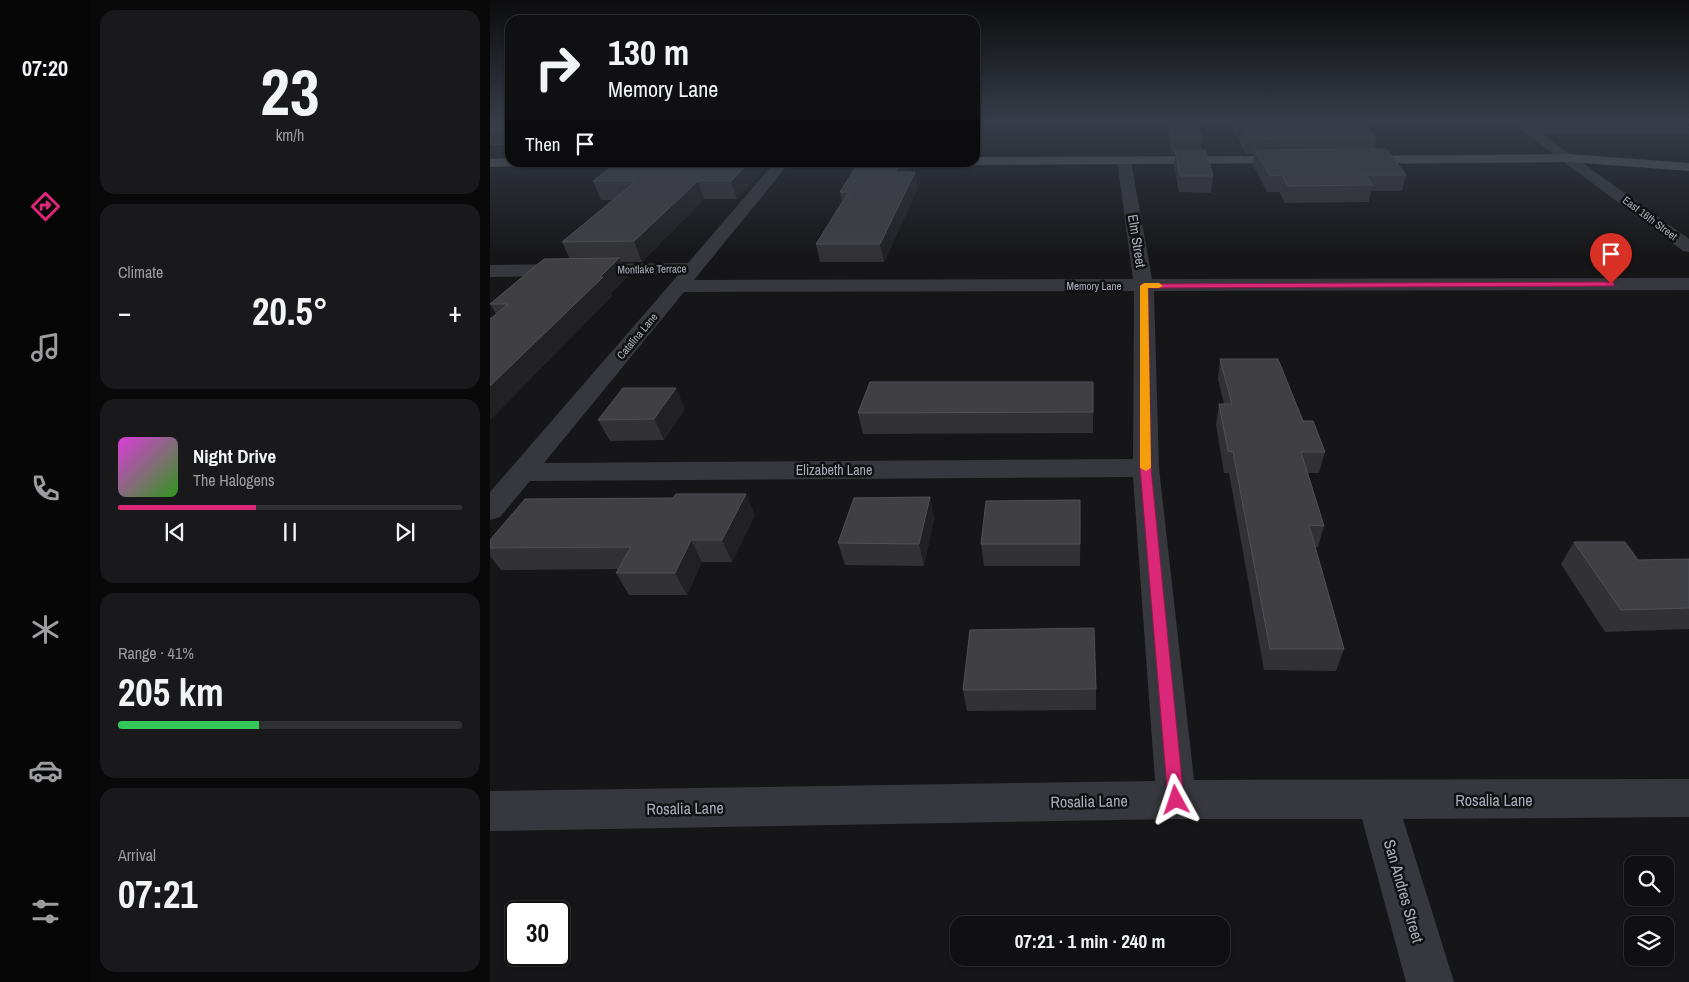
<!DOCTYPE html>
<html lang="en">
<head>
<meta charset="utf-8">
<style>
  body { margin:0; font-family:"Archivo Narrow",sans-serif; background:#19191b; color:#f1f3f6; height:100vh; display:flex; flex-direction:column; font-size:19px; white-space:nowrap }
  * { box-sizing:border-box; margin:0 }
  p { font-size:16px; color:#9c9d9f }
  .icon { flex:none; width:28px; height:28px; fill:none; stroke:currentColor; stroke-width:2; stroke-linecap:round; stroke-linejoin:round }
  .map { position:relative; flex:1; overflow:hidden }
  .details { display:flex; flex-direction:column; gap:10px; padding:10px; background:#09090a; width:400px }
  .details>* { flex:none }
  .top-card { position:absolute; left:15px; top:15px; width:475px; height:152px; border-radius:15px; box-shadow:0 1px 4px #0004,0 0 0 1px #303032; background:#101012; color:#f1f3f6; overflow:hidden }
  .tools { position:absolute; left:1134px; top:856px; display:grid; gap:10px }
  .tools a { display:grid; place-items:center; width:50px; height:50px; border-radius:10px; background:#101012; box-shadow:0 1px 4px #0004,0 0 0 1px #303032; font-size:25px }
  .speed { position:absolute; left:15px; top:901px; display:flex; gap:10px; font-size:25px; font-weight:700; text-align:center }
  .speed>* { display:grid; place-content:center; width:65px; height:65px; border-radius:50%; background:#101012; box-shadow:0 1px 4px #0004,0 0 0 1px #303032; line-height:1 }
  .speed .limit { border:2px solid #111; border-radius:8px; background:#fff; color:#111 }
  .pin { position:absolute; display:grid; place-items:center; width:42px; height:42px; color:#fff; margin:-51px -21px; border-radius:50% 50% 50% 0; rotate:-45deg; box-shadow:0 0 5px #0007 }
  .pin .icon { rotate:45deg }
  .me { position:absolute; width:55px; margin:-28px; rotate:355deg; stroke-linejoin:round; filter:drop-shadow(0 0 4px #0008) }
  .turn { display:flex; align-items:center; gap:18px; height:105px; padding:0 20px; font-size:22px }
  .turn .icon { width:65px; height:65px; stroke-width:2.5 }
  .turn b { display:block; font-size:35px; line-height:42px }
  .then { display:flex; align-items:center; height:48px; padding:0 20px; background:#0003; gap:10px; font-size:19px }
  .big { font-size:38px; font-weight:700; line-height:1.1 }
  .details .widget { flex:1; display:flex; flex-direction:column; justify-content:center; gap:8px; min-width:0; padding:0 18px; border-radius:15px; background:#19191b }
  .details .dial { align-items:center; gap:0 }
  .dial b { font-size:65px; line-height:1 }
  .song { display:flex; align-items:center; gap:15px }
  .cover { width:60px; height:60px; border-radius:8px; background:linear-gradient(135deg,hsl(300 70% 55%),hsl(110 70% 35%)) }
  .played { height:5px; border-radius:2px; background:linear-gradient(90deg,#db2777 40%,#303032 40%) }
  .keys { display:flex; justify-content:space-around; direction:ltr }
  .heat { display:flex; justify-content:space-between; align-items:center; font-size:28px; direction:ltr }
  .charge { height:8px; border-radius:4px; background:linear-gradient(90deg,#34c759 41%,#303032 0) }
  .trip { position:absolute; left:460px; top:916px; width:280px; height:50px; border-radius:15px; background:#101012; box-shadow:0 1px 4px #0004,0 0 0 1px #303032; font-weight:700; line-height:50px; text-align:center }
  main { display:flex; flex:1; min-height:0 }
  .menu { display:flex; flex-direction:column; width:90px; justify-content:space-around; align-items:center; background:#060607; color:#9c9d9f }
  .menu .icon { width:35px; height:35px }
  .menu .active { color:#db2777 }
  .menu b { font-size:22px; color:#f1f3f6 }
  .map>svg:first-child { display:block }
</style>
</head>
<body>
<main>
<nav class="menu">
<b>07:20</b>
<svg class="icon active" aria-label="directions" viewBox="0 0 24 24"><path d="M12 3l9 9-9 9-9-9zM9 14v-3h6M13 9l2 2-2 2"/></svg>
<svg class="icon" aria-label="music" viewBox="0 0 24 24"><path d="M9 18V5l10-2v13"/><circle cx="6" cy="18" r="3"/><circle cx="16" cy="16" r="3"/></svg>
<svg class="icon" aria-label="phone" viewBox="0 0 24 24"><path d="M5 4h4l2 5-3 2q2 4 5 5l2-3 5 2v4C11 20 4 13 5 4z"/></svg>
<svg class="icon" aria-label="climate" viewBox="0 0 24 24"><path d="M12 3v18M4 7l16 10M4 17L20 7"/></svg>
<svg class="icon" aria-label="car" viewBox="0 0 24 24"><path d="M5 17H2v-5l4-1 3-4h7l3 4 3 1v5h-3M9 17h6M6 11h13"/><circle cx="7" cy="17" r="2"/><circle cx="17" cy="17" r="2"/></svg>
<svg class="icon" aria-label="filters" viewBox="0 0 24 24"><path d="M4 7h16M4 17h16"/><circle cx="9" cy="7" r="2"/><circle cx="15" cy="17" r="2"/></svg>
</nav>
<section class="details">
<div class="widget dial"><b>23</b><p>km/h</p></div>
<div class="widget"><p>Climate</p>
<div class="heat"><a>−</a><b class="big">20.5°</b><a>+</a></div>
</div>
<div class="widget">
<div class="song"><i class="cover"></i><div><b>Night Drive</b><p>The Halogens</p></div></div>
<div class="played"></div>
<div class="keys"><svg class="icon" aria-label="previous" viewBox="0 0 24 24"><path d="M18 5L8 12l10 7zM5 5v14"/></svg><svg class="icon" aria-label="pause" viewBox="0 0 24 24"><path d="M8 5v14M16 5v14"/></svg><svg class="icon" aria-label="next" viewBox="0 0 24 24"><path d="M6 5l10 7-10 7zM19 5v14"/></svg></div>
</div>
<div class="widget"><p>Range · 41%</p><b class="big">205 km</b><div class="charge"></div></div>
<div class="widget"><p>Arrival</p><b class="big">07:21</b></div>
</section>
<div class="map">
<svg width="1199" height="982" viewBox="0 0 1199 982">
  <rect width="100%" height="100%" fill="#161618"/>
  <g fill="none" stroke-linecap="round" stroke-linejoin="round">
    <g fill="#37383d" fill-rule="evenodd">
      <path d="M1018,120h14l9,6h158v8h-147l147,105v13l-6,-1z"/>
      <path d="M634,157l5,1 2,3 21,118 537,-1v12l-535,1 5,177 35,312 495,-1v38l-286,2 51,163h-48l-44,-163h-186l-686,12v-40l665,-10 -22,-304 -603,4 -30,36 -10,3v-28l189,-218 -189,3v-12l198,-2 87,-101h15l-96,118 439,-1 -16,-118 2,-3zM644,291l-1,168 -589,4 140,-171z"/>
    </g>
    <g fill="#53555c" fill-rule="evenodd">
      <path d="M1079,154l120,9v8l-120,-9 -213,2 -5,-1 -2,-3 2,-3 5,-1z"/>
      <path d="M800,156l5,1 2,3 -2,3 -320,2 -6,-3h6v-5z"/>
      <path d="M20,158v4h16l-7,4 -29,1v-8z"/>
    </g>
  </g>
  <g fill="#323236">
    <rect x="0" y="120" width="20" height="25"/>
    <path d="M676,120h31l5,19 -1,11 12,26 -2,17 -32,-1 -5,-26 1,-12h-3z"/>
    <path d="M744,120h127l15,18 -2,11 32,26 -4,16h-31l-2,11 -84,1 -6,-11h-12l-14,-27 1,-11h-8l-13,-24z"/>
    <path d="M128,162h152l-33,37h-33l-62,63h-21l6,15 -16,16 1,3 -122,124v-101l6,-5 -6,-10 80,-45 -8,-17 51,-42h-12l-8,-19z"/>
    <path d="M416,172h9l3,16 -34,74h-64l-4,-18 26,-43 -2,-9z"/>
    <path d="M730,359l83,62 22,31 -6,21h-11l16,53 -6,21h-3l29,102 -8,22 -72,-1 -35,-197h-5l-8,-48 3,-21h5l-6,-25z"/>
    <path d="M603,382v51l-230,1 -5,-21z"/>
    <path d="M195,409l-21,31 -54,1 -12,-21z"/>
    <path d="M440,497l4,22 -10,47 -79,-1 -7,-22z"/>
    <path d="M590,500v66h-96l-3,-22z"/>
    <path d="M265,515l-23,47h-30l-15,33h-58l-13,-22 2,-4 -117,1 -11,-14v-16z"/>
    <path d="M1084,542l64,18 51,-1v70l-84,3 -44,-68z"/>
    <path d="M606,689v21l-129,1 -4,-21z"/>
  </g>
  <g fill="#212124">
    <path d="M259,162h21l-33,37 -6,-18z"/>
    <path d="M411,162h10l-12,26 -3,-16z"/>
    <path d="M425,172l3,16 -34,74 -4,-18z"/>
    <path d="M208,181l6,18 -62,63 -8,-21z"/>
    <path d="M129,258l8,19 -16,16 1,3 -122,124v-34z"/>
    <path d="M186,388l9,21 -21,31 -10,-21z"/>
    <path d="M256,494l9,21 -23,47 -10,-22z"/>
    <path d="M440,497l4,22 -10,47 -5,-22z"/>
    <path d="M590,500l1,22 -1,44z"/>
    <path d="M201,540l11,22 -15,33 -12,-22z"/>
  </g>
  <g fill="#3f3f44" stroke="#4f5156">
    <rect x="0" y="120" width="20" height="10"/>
    <path d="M680,120h27l5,19h-29z"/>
    <path d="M747,120h124l15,18 -128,1z"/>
    <path d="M896,149l20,26h-41l8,10 -85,1 -6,-11 -12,1 -15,-26z"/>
    <path d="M685,150h30l8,26h-33z"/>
    <path d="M128,162h131l-18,19h-33l-64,60 -72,1 74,-61h-43z"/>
    <path d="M369,162h42l-5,10h19l-35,72h-64l33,-52h-9z"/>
    <path d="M129,258l-19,19h3l-113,109v-67l18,-15h-18l54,-45z"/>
    <path d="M730,359h58l25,62h10l12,31h-24l23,74 -15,-1 35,124h-74l-37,-197 -5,-1 -9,-47h13z"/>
    <path d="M380,382h223v30l-235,1z"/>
    <path d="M133,388h53l-22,31 -56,1z"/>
    <path d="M186,494h70l-24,46h-31l-16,33h-59l15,-26 -141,1v-8l35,-41 148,-1z"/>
    <path d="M440,497l-11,47 -81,-1 16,-45z"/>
    <path d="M590,500v44h-99l5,-43z"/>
    <path d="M1084,542h51l13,18 51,-1v49l-68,2z"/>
    <path d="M604,628l2,61 -133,1 7,-60z"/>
  </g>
  <linearGradient id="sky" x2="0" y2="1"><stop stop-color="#0c0c0d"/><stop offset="0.47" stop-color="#363c48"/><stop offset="1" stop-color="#363c48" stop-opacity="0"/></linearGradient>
  <rect width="1199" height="257" fill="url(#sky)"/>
  <path fill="#db2777" stroke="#8e194d" d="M1121,282h3v4l-466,2 3,180 33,332 -2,6 -6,2 -6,-2 -2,-6 -28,-332 1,-184z"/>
  <path fill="#f59e0b" d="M654,283h15l4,3 -4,2h-11l3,180 -5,3 -6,-3v-182z"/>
  <g text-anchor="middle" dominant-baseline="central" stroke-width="5" stroke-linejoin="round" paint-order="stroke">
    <g font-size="11" fill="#a8adb8" stroke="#111113">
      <text transform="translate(1160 218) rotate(37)">East 16th Street</text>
      <text transform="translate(162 269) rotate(-1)">Montlake Terrace</text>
      <text x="604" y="286">Memory Lane</text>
      <text transform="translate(147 336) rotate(-50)">Catalina Lane</text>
    </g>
    <g font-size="14" fill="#a8adb8" stroke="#111113">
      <text transform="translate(647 241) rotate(81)">Elm Street</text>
      <text x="344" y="470">Elizabeth Lane</text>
    </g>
    <g font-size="16" fill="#a8adb8" stroke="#111113">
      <text x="1004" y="800">Rosalia Lane</text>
      <text transform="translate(599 801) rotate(-1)">Rosalia Lane</text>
      <text transform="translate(195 808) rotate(-1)">Rosalia Lane</text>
      <text transform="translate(914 891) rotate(74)">San Andres Street</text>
    </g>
  </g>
</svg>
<div class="tools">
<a><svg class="icon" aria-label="search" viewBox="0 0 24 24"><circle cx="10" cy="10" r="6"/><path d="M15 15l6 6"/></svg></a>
<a><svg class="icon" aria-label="layers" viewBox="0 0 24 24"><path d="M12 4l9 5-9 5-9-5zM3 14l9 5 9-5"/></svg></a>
</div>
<div class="speed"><div class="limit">30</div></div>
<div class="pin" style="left:1121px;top:284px;background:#d93025"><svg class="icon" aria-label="arrive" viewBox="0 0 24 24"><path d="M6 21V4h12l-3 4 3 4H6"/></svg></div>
<svg class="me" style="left:686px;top:800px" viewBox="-20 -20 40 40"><path d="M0-17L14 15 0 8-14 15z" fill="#db2777" stroke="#fff" stroke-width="4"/></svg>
<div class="trip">07:21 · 1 min · 240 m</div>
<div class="top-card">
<div class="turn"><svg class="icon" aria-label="right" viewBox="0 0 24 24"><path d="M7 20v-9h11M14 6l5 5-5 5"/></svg><div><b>130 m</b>Memory Lane</div></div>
<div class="then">Then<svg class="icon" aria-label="arrive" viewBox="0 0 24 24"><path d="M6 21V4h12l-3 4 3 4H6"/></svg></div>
</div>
</div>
</main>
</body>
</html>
